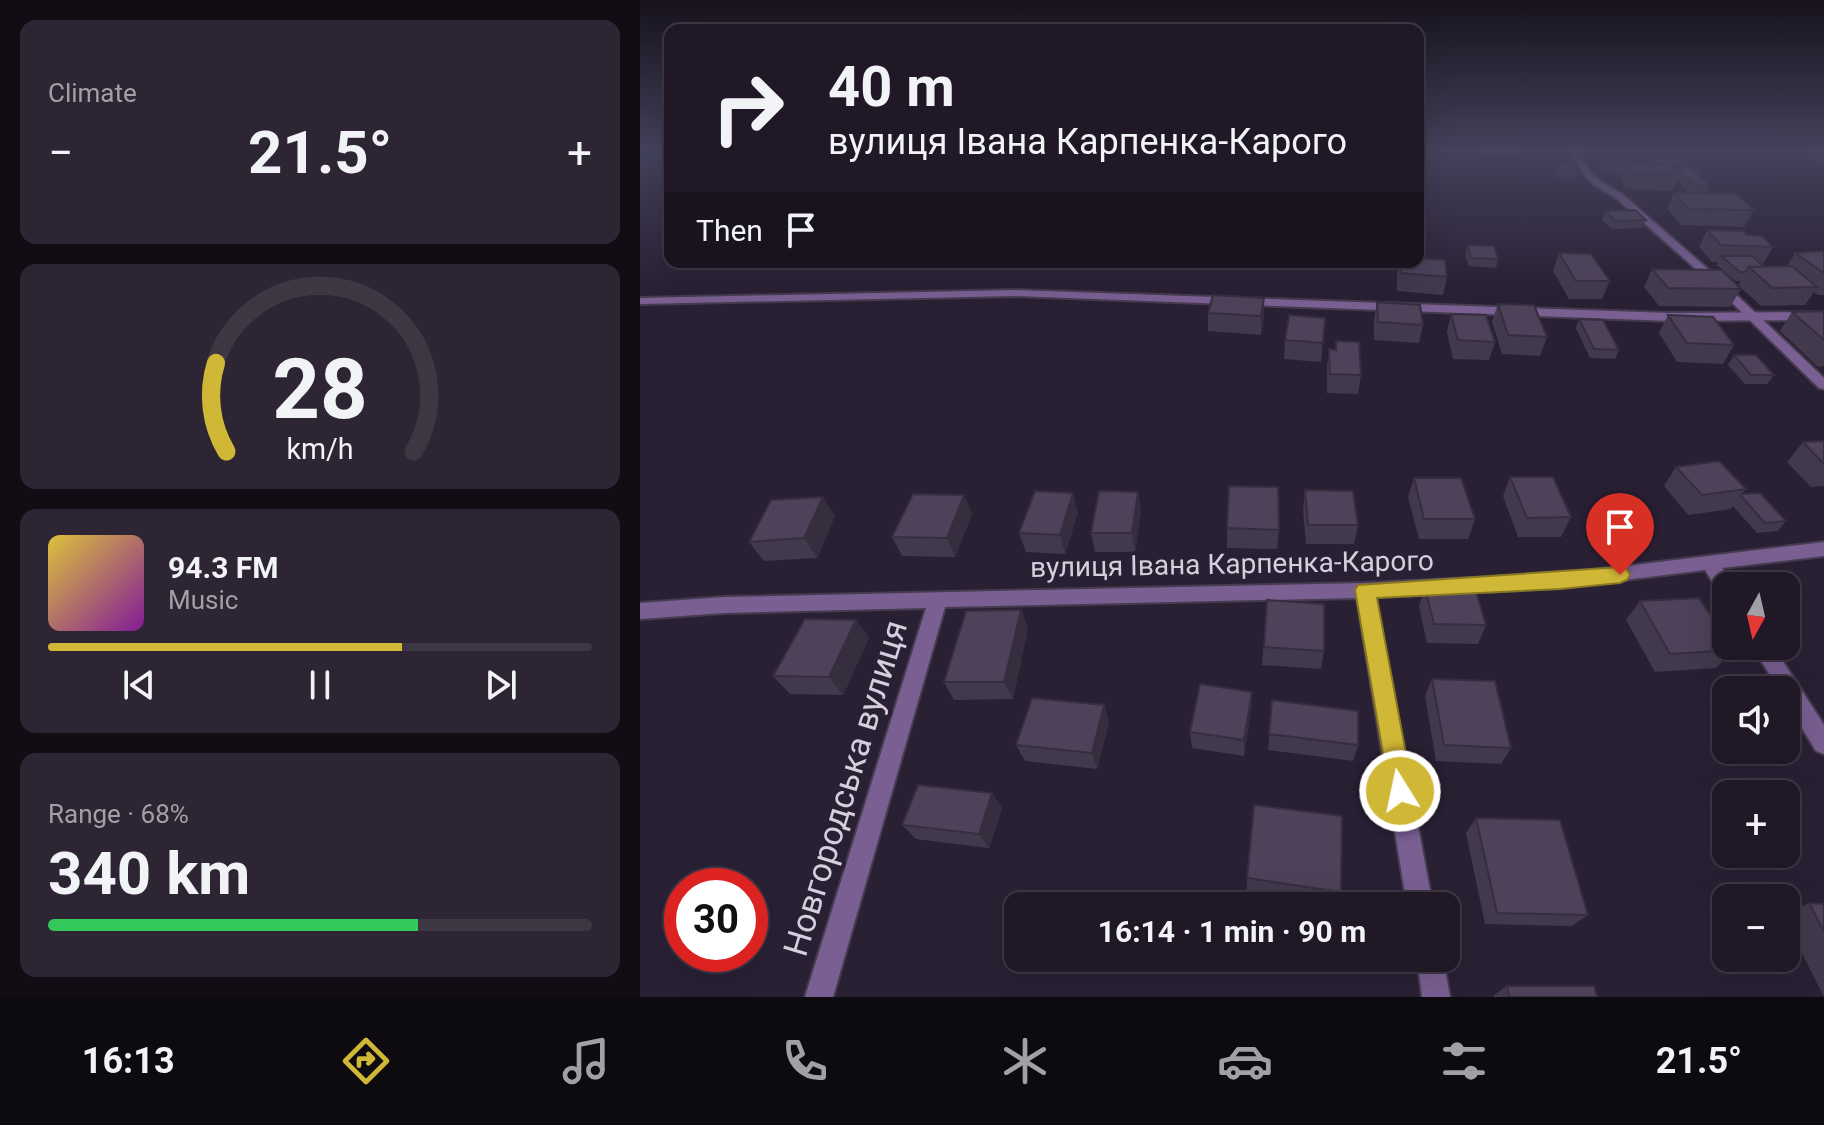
<!DOCTYPE html>
<html lang="en">
<head>
<meta charset="utf-8">
<style>
  body { margin:0; font-family:Roboto,sans-serif; background:#2d2533; color:#f1f3f6; height:100vh; display:flex; flex-direction:column; font-size:30px; white-space:nowrap }
  * { box-sizing:border-box; margin:0 }
  p { font-size:26px; color:#a2a0a7 }
  .icon { flex:none; width:44px; height:44px; fill:none; stroke:currentColor; stroke-width:2; stroke-linecap:round; stroke-linejoin:round }
  .map { position:relative; flex:1; overflow:hidden }
  .details { display:flex; flex-direction:column; gap:20px; padding:20px; background:#120d15; width:640px }
  .details>* { flex:none }
  .guide { position:absolute; left:24px; top:24px; width:760px; height:244px; border-radius:16px; box-shadow:0 8px 32px #0002,0 0 0 2px #3d3744; background:#201827; color:#f1f3f6; overflow:hidden }
  .needle { width:52px; rotate:188deg }
  .fabs { position:absolute; left:1072px; top:572px; display:grid; gap:16px }
  .fabs a { display:grid; place-items:center; width:88px; height:88px; border-radius:16px; background:#201827; box-shadow:0 8px 32px #0002,0 0 0 2px #3d3744; font-size:40px }
  .speed { position:absolute; left:24px; top:868px; display:flex; gap:16px; font-size:40px; font-weight:700; text-align:center }
  .speed>* { display:grid; place-content:center; width:104px; height:104px; border-radius:50%; background:#201827; box-shadow:0 8px 32px #0002,0 0 0 2px #3d3744; line-height:1 }
  .speed .limit { border:12px solid #d22; background:#fff; color:#111 }
  .pin { position:absolute; display:grid; place-items:center; width:68px; height:68px; color:#fff; margin:-82px -34px; border-radius:50% 50% 50% 0; rotate:-45deg; box-shadow:0 0 8px #0007 }
  .pin .icon { rotate:45deg }
  .me { position:absolute; width:88px; margin:-44px; rotate:350deg; stroke-linejoin:round; filter:drop-shadow(0 0 6px #0008) }
  .turn { display:flex; align-items:center; gap:28px; height:168px; padding:0 32px; font-size:36px }
  .turn .icon { width:104px; height:104px; stroke-width:2.5 }
  .turn b { display:block; font-size:56px; line-height:68px }
  .then { display:flex; align-items:center; height:76px; padding:0 32px; background:#0003; gap:16px; font-size:30px }
  .big { font-size:60px; font-weight:700; line-height:1.1 }
  .details .widget { flex:1; display:flex; flex-direction:column; justify-content:center; gap:12px; min-width:0; padding:0 28px; border-radius:16px; background:#2d2533 }
  .details .dial { align-items:center; gap:0 }
  .dial svg { height:208px; overflow:visible; fill:none; stroke:#3d3744; stroke-width:7; stroke-linecap:round; text-anchor:middle }
  .dial text { fill:#f1f3f6; stroke:none }
  .song { display:flex; align-items:center; gap:24px }
  .cover { width:96px; height:96px; border-radius:12px; background:linear-gradient(135deg,hsl(50 70% 55%),hsl(290 70% 35%)) }
  .played { height:8px; border-radius:4px; background:linear-gradient(90deg,#d1b736 65%,#3d3744 65%) }
  .keys { display:flex; justify-content:space-around; direction:ltr }
  .heat { display:flex; justify-content:space-between; align-items:center; font-size:44px; direction:ltr }
  .charge { height:12px; border-radius:6px; background:linear-gradient(90deg,#34c759 68%,#3d3744 0) }
  .trip { position:absolute; left:364px; top:892px; width:456px; height:80px; border-radius:16px; background:#201827; box-shadow:0 8px 32px #0002,0 0 0 2px #3d3744; font-weight:700; line-height:80px; text-align:center }
  .menu { display:flex; height:128px; justify-content:space-around; align-items:center; background:#0d0a10; color:#a2a0a7 }
  .menu .icon { width:56px; height:56px }
  .menu .active { color:#d1b736 }
  .menu b { font-size:36px; color:#f1f3f6 }
  main { display:flex; flex:1; min-height:0 }
  .map>svg:first-child { display:block }
</style>
</head>
<body>
<main>
<section class="details">
<div class="widget"><p>Climate</p>
<div class="heat"><a>−</a><b class="big">21.5°</b><a>+</a></div>
</div>
<div class="widget dial"><svg viewBox="0 0 100 80">
<path d="M14 69A42 42 0 1 1 86 69"/>
<path d="M14 69A42 42 0 0 1 10 35" stroke="#d1b736"/>
<text x="50" y="56" font-size="32" font-weight="700">28</text>
<text x="50" y="72" font-size="11">km/h</text>
</svg></div>
<div class="widget">
<div class="song"><i class="cover"></i><div><b>94.3 FM</b><p>Music</p></div></div>
<div class="played"></div>
<div class="keys"><svg class="icon" aria-label="previous" viewBox="0 0 24 24"><path d="M18 5L8 12l10 7zM5 5v14"/></svg><svg class="icon" aria-label="pause" viewBox="0 0 24 24"><path d="M8 5v14M16 5v14"/></svg><svg class="icon" aria-label="next" viewBox="0 0 24 24"><path d="M6 5l10 7-10 7zM19 5v14"/></svg></div>
</div>
<div class="widget"><p>Range · 68%</p><b class="big">340 km</b><div class="charge"></div></div>
</section>
<div class="map">
<svg width="1184" height="997" viewBox="0 0 1184 997">
  <rect width="100%" height="100%" fill="#2a2034"/>
  <g fill="none" stroke-linecap="round" stroke-linejoin="round">
    <defs>
      <g id="minor">
        <path d="M930,150h8l11,20 10,10 23,14 102,89 100,95v11l-5,-1 -103,-101 -100,-89 -23,-14 -12,-13z"/>
        <path d="M1184,542v14l-102,12 11,18h-7v10l-6,-2 -15,-24 -145,18 -185,9 58,309h-26l-50,-308 -412,9 -112,390h-28l121,-389 -202,5 -84,6v-16l84,-6 641,-14 195,-9z"/>
        <path d="M1112,646h21l51,79v29l-8,-3 -30,-49v-12h-7z"/>
        <path d="M777,958h26l7,39h-28z"/>
      </g>
      <path id="tertiary" d="M374,290l656,23 154,-1v8l-154,1 -656,-25 -374,8v-6z"/>
    </defs>
    <use href="#minor" stroke="#453c4f" stroke-width="4"/>
    <use href="#tertiary" stroke="#453c4f" stroke-width="4"/>
    <use href="#minor" fill="#795f92" fill-rule="evenodd"/>
    <use href="#tertiary" fill="#795f92" fill-rule="evenodd"/>
  </g>
  <g fill="#42394d">
    <path d="M841,150h35l-2,7 -31,-1z"/>
    <path d="M1170,150h14v13l-10,-1 -8,-6z"/>
    <path d="M962,157l43,7 3,-7 41,9 -1,1 22,19 -4,8 48,16 -10,17 -63,-2 -14,-16 7,-16h15l-12,-13 -5,11 -46,-2 -6,-10 2,-6 -19,-1 -4,-7z"/>
    <path d="M917,165l22,4 -3,8h-18l-4,-5z"/>
    <path d="M965,211l41,9 -4,8 -30,1 -10,-9z"/>
    <path d="M1067,230l40,5 26,12 -10,17h-2l3,3 23,-1 8,-13 29,-2v44h-6l-4,-3 -9,13 -44,1 -23,-21 3,-4h-6l-18,-16 1,-3h-6l-13,-15z"/>
    <path d="M828,245l30,14 -2,9 -27,-2 -4,-12z"/>
    <path d="M919,253l51,28 -8,18h-33l-16,-28z"/>
    <path d="M500,262h47l-3,6 -44,-3z"/>
    <path d="M759,262h19l29,15 -4,18 -46,-4v-16z"/>
    <path d="M1012,269l89,20 -11,18 -71,-1 -15,-19z"/>
    <path d="M737,302l46,23 -4,18 -45,-3v-20z"/>
    <path d="M858,304l49,33 -7,19 -38,-2 -10,-32z"/>
    <path d="M1184,311v55l-6,1 -38,-36 12,-19z"/>
    <path d="M568,313l56,4 -3,18 -53,-4z"/>
    <path d="M811,314l44,28 -6,18 -36,-1 -6,-27z"/>
    <path d="M1028,315l66,30 -11,19 -46,-2 -18,-29z"/>
    <path d="M685,318l-4,44 -37,-3 1,-19z"/>
    <path d="M939,319l40,31 -4,9 -25,-1 -14,-30z"/>
    <path d="M696,341l25,34 -3,19 -31,-1v-25l2,-19 6,1z"/>
    <path d="M1094,355l40,20 -7,9h-22l-17,-19z"/>
    <path d="M1184,441v45l-13,1 -24,-25 16,-20z"/>
    <path d="M1036,467l70,22 -4,5 44,27 -8,10 -21,2 -24,-27 -2,3 -43,6 -24,-29z"/>
    <path d="M870,477l61,40 -10,20h-43l-15,-41z"/>
    <path d="M774,478l61,41 -7,20h-49l-11,-42z"/>
    <path d="M665,490l53,35 -4,19h-48l-3,-34z"/>
    <path d="M498,492l3,19 -6,41h-40l-4,-19z"/>
    <path d="M324,495l8,19 -17,43 -53,-1 -10,-19z"/>
    <path d="M438,512l-13,42 -39,-2 -7,-19z"/>
    <path d="M195,516l-18,42 -53,3 -15,-19z"/>
    <path d="M587,528l52,2 -2,19 -50,-1z"/>
    <path d="M785,588l61,37 -8,19 -51,-1 -8,-37z"/>
    <path d="M627,600l57,51 -3,18 -59,-4z"/>
    <path d="M1000,601l94,49 -18,18 -61,4 -29,-52z"/>
    <path d="M381,610l7,18 -15,71 -59,1 -10,-18z"/>
    <path d="M216,620l13,18 -26,57 -53,-1 -17,-18z"/>
    <path d="M792,679l79,69 -10,16 -65,-3 -11,-65z"/>
    <path d="M612,692l-1,17 -7,47 -52,-8 -2,-16z"/>
    <path d="M632,700l86,45 -5,16 -85,-11z"/>
    <path d="M464,705l5,17 -12,47 -72,-8 -9,-16z"/>
    <path d="M352,793l10,15 -13,40 -73,-9 -14,-14z"/>
    <path d="M836,818l112,97 -16,11 -87,-2 -19,-91z"/>
    <path d="M607,878l94,14 -5,12 -89,-13z"/>
    <path d="M1169,903l15,1v93l-38,-76v-7z"/>
    <path d="M867,986l90,11h-103v-2z"/>
  </g>
  <g fill="#362e3e">
    <path d="M624,298v19l-3,18v-19z"/>
    <path d="M498,492l3,19 -6,41 -3,-19z"/>
    <path d="M433,493l5,19 -13,42 -5,-19z"/>
    <path d="M324,495l8,19 -17,43 -8,-19z"/>
    <path d="M183,497l12,19 -18,42 -13,-20z"/>
    <path d="M381,610l7,18 -15,71 -9,-17z"/>
    <path d="M216,620l13,18 -26,57 -14,-18z"/>
    <path d="M612,692l-1,17 -7,47v-16z"/>
    <path d="M464,705l5,17 -12,47 -5,-16z"/>
    <path d="M352,793l10,15 -13,40 -10,-14z"/>
  </g>
  <g fill="#4d4259" stroke="#362e3e" stroke-width="2">
    <path d="M1172,150h12v5h-5z"/>
    <path d="M962,157l31,2 3,5 -10,-1 -1,2 -19,-1z"/>
    <path d="M1008,157l36,2 5,7 -37,-3z"/>
    <path d="M986,163l45,2 8,10 -46,-2z"/>
    <path d="M917,165h18l4,4h-18z"/>
    <path d="M1036,167h15l19,19 -17,-1z"/>
    <path d="M1034,193l62,1 18,16 -65,-1z"/>
    <path d="M995,210l11,10 -30,1 -11,-10z"/>
    <path d="M1067,230l36,1 4,4 15,1 11,11 -52,-2z"/>
    <path d="M828,245l26,1 4,13 -27,-1z"/>
    <path d="M1184,251v22l-29,-20z"/>
    <path d="M919,253l32,1 19,27h-34z"/>
    <path d="M1081,256h31l12,11h-15l-3,5h-6z"/>
    <path d="M778,258l27,2 2,17 -46,-4 -1,-11h18z"/>
    <path d="M1152,266l25,21 -45,1 -23,-21z"/>
    <path d="M1012,269l70,1 19,19 -73,-1z"/>
    <path d="M573,295l51,3 -3,18 -53,-3z"/>
    <path d="M737,302l43,3 3,20 -45,-3z"/>
    <path d="M858,304l36,1 13,32 -39,-2z"/>
    <path d="M1184,311v29l-32,-28z"/>
    <path d="M811,314l35,1 9,27 -37,-2z"/>
    <path d="M649,315l36,3 -2,25 -38,-3z"/>
    <path d="M1028,315l45,2 21,28 -47,-2z"/>
    <path d="M939,319l24,1 16,30 -25,-1z"/>
    <path d="M696,341l23,1 2,33 -31,-1 -1,-25 7,1z"/>
    <path d="M1094,355h22l18,20h-23z"/>
    <path d="M1184,441v23l-21,-22z"/>
    <path d="M1079,461l27,28 -44,6 -26,-28z"/>
    <path d="M870,477h43l18,40 -44,1z"/>
    <path d="M774,478h47l14,41h-51z"/>
    <path d="M589,486l49,1 1,43 -52,-2z"/>
    <path d="M665,490l48,1 5,34h-50z"/>
    <path d="M395,491l38,2 -13,42 -41,-2z"/>
    <path d="M459,491l39,1 -6,41h-41z"/>
    <path d="M1120,493l26,28 -21,2 -24,-27 1,-2z"/>
    <path d="M273,494l51,1 -17,43 -55,-1z"/>
    <path d="M183,497l-19,41 -55,4 22,-42z"/>
    <path d="M785,588h50l11,37 -52,-1z"/>
    <path d="M1059,598l27,40v8h5l3,4 -64,4 -30,-53z"/>
    <path d="M627,600l57,4v47l-60,-4z"/>
    <path d="M381,610l-17,72h-60l22,-71z"/>
    <path d="M165,619l51,1 -27,57 -56,-1z"/>
    <path d="M792,679l63,2 16,67 -67,-3z"/>
    <path d="M560,684l52,8 -8,48 -54,-8z"/>
    <path d="M392,698l72,7 -12,48 -76,-8z"/>
    <path d="M632,700l86,11v34l-89,-11z"/>
    <path d="M278,785l74,8 -13,41 -77,-9z"/>
    <path d="M614,805l88,11 -1,76 -94,-14z"/>
    <path d="M836,818l84,2 28,95 -91,-2z"/>
    <path d="M1169,903l15,1v28z"/>
    <path d="M867,986h87l3,11h-88z"/>
  </g>
  <linearGradient id="sky" x2="0" y2="1"><stop stop-color="#17121d"/><stop offset="0.52" stop-color="#44425c"/><stop offset="1" stop-color="#44425c" stop-opacity="0"/></linearGradient>
  <rect width="1184" height="289" fill="url(#sky)"/>
  <path fill="#d1b736" stroke="#887723" stroke-width="2" d="M980,567l7,2 3,6 -3,5 -7,3 -60,6 -183,9 36,193 -4,9 -9,4 -9,-4 -36,-210 3,-5z"/>
  <g text-anchor="middle" dominant-baseline="central" stroke-width="8" stroke-linejoin="round" paint-order="stroke">
    <g font-size="28" fill="#d5cedc" stroke="#2a2034">
      <text transform="translate(592 564) rotate(-1)">вулиця Івана Карпенка-Карого</text>
    </g>
    <g font-size="34" fill="#d5cedc" stroke="#2a2034">
      <text transform="translate(205 788) rotate(-73)">Новгородська вулиця</text>
    </g>
  </g>
</svg>
<div class="fabs">
<a><svg class="needle" viewBox="-14 -14 28 28"><path d="M0-13l5 13h-10z" fill="#e53935"/><path d="M0 13l5-13h-10z" fill="#a2a0a7"/></svg></a>
<a><svg class="icon" aria-label="sound" viewBox="0 0 24 24"><path d="M4 9h4l5-4v14l-5-4H4zM17 9q2 3 0 6"/></svg></a>
<a>+</a>
<a>−</a>
</div>
<div class="speed"><div class="limit">30</div></div>
<div class="pin" style="left:980px;top:575px;background:#d93025"><svg class="icon" aria-label="arrive" viewBox="0 0 24 24"><path d="M6 21V4h12l-3 4 3 4H6"/></svg></div>
<svg class="me" style="left:760px;top:791px" viewBox="-20 -20 40 40"><circle r="17" fill="#d1b736" stroke="#fff" stroke-width="3"/><path d="M0-11L8 9 0 5-8 9z" fill="#fff"/></svg>
<div class="trip">16:14 · 1 min · 90 m</div>
<div class="guide">
<div class="turn"><svg class="icon" aria-label="right" viewBox="0 0 24 24"><path d="M7 20v-9h11M14 6l5 5-5 5"/></svg><div><b>40 m</b>вулиця Івана Карпенка-Карого</div></div>
<div class="then">Then<svg class="icon" aria-label="arrive" viewBox="0 0 24 24"><path d="M6 21V4h12l-3 4 3 4H6"/></svg></div>
</div>
</div>
</main>
<nav class="menu">
<b>16:13</b>
<svg class="icon active" aria-label="directions" viewBox="0 0 24 24"><path d="M12 3l9 9-9 9-9-9zM9 14v-3h6M13 9l2 2-2 2"/></svg>
<svg class="icon" aria-label="music" viewBox="0 0 24 24"><path d="M9 18V5l10-2v13"/><circle cx="6" cy="18" r="3"/><circle cx="16" cy="16" r="3"/></svg>
<svg class="icon" aria-label="phone" viewBox="0 0 24 24"><path d="M5 4h4l2 5-3 2q2 4 5 5l2-3 5 2v4C11 20 4 13 5 4z"/></svg>
<svg class="icon" aria-label="climate" viewBox="0 0 24 24"><path d="M12 3v18M4 7l16 10M4 17L20 7"/></svg>
<svg class="icon" aria-label="car" viewBox="0 0 24 24"><path d="M5 17H2v-5l4-1 3-4h7l3 4 3 1v5h-3M9 17h6M6 11h13"/><circle cx="7" cy="17" r="2"/><circle cx="17" cy="17" r="2"/></svg>
<svg class="icon" aria-label="filters" viewBox="0 0 24 24"><path d="M4 7h16M4 17h16"/><circle cx="9" cy="7" r="2"/><circle cx="15" cy="17" r="2"/></svg>
<b>21.5°</b>
</nav>
</body>
</html>
